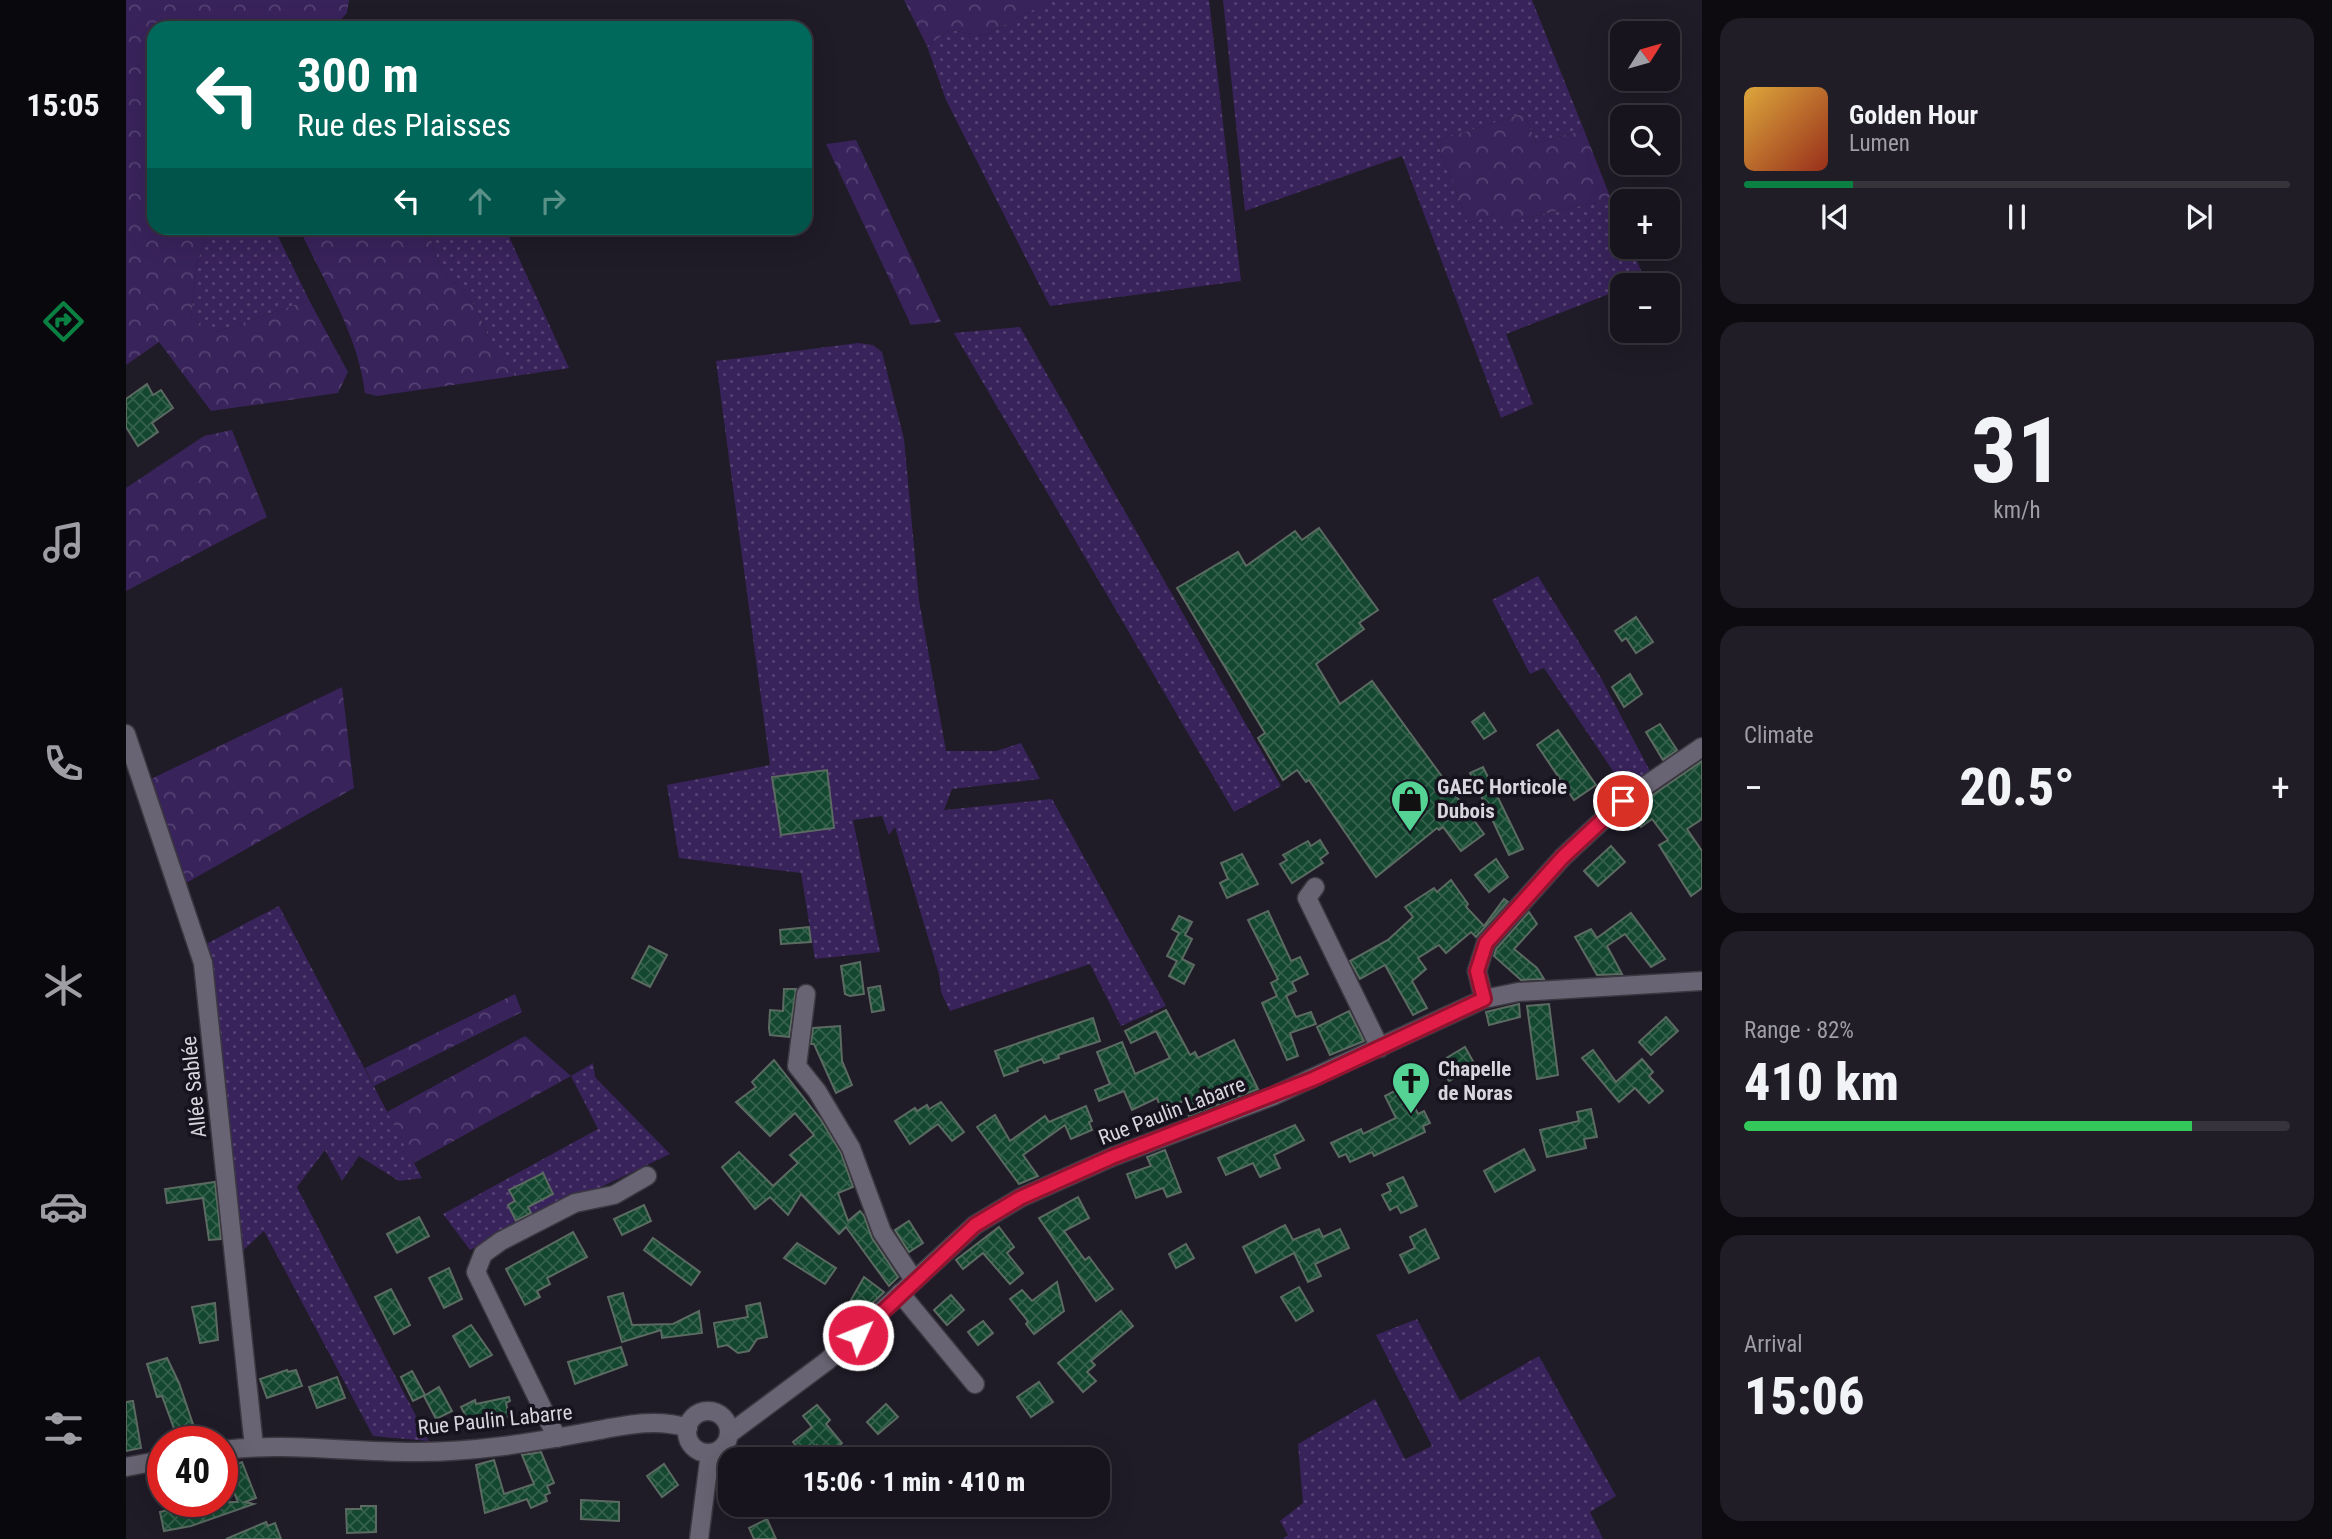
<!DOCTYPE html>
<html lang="en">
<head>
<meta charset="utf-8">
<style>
  body { margin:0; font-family:"Roboto Condensed",sans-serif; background:#201d26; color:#f1f3f6; height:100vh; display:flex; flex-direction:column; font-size:26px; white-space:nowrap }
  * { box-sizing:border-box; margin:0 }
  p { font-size:23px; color:#9e9ea4 }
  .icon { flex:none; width:38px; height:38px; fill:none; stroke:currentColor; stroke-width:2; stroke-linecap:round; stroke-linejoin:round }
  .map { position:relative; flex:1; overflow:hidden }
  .details { display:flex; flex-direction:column; gap:18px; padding:18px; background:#0d0b10; width:630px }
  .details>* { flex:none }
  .banner { position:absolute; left:21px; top:21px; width:665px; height:214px; border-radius:21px; box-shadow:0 7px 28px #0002,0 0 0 2px #36333b; background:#00695c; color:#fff; overflow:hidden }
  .needle { width:46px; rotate:53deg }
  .buttons { position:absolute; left:1484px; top:21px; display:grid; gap:14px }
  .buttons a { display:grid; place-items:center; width:70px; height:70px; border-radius:14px; background:#17141d; box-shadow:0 7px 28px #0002,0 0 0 2px #36333b; font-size:35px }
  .speed { position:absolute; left:21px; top:1426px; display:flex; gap:14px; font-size:35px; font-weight:700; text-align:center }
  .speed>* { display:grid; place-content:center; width:91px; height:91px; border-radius:50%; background:#17141d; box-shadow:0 7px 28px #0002,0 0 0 2px #36333b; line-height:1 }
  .speed .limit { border:10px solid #d22; background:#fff; color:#111 }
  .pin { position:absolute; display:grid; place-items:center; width:60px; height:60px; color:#fff; margin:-30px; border:4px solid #fff; border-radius:50%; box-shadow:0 2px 7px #0007 }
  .me { position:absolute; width:77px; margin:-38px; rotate:46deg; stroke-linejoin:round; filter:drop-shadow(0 0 5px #0008) }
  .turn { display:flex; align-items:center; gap:24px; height:147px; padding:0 35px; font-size:32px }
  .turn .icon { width:91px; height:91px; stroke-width:2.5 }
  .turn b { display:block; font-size:49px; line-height:60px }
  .lanes { display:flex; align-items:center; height:66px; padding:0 35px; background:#0003; justify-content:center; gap:35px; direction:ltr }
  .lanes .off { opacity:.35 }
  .big { font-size:52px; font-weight:800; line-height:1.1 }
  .details .tile { flex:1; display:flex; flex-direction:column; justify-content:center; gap:10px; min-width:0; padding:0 24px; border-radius:21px; background:#201d26 }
  .details .dial { align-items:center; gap:0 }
  .dial b { font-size:91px; line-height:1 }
  .song { display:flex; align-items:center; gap:21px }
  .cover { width:84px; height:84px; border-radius:10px; background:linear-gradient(135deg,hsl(40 70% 55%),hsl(10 70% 35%)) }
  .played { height:7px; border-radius:4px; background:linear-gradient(90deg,#0b8043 20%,#36333b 20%) }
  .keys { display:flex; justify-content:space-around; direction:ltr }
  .heat { display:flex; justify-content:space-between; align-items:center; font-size:38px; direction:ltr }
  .charge { height:10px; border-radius:5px; background:linear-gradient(90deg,#34c759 82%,#36333b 0) }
  .trip { position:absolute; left:592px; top:1447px; width:392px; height:70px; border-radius:21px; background:#17141d; box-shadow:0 7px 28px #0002,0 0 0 2px #36333b; font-weight:800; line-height:70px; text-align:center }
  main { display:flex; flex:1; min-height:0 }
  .menu { display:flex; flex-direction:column; width:126px; justify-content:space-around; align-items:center; background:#09080c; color:#9e9ea4 }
  .menu .icon { width:49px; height:49px }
  .menu .on { color:#0b8043 }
  .menu b { font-size:32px; color:#f1f3f6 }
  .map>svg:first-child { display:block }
</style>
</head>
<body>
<main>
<nav class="menu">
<b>15:05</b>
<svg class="icon on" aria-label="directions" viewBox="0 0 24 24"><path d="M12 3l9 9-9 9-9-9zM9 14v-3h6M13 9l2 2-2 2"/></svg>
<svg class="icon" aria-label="music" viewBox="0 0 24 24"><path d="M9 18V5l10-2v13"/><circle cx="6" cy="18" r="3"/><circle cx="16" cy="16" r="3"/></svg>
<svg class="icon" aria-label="phone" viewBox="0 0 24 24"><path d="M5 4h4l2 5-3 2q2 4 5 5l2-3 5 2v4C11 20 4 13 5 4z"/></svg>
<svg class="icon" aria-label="climate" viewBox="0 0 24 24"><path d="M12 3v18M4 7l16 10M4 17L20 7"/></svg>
<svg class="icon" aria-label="car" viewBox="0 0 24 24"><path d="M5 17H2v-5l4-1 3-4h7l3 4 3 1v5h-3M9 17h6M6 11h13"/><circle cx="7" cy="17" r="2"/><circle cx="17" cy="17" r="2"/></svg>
<svg class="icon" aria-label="filters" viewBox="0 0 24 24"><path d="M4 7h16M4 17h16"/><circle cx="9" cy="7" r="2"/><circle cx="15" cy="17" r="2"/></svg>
</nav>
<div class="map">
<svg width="1576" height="1539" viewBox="0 0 1576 1539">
  <defs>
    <pattern id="grass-dots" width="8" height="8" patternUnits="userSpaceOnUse" patternTransform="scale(1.75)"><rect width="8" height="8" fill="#39235b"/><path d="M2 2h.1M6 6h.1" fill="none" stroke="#554272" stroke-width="1.8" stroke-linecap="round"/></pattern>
    <pattern id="forest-crowns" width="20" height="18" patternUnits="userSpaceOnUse" patternTransform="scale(1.75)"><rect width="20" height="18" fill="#39235b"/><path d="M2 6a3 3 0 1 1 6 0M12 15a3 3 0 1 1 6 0" fill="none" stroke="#554272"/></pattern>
    <pattern id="building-cross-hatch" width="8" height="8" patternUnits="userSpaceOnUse" patternTransform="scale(1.75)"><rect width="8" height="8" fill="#13472f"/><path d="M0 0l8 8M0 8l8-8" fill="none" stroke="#35614d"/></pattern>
  </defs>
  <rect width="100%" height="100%" fill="#1f1b27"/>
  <g fill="url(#grass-dots)">
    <path d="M925,0h158l32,281 -191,25 -104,-206 -19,-54 23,-16 34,6z"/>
    <path d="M1097,0h309l52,130 -48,13 -12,-30 -87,28 31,82 31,-10 9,9 103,-23 11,26v22h9l14,33 -23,5v4l-116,45 27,70 -32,14 -99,-262 -157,55z"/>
    <path d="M83,228h65l35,72 -96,33 -22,-17 6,-53z"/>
    <path d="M301,228h78l64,140 -54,8 -26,-38 -13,-31 -35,-39z"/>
    <path d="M894,327l261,459 -47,26 -280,-479z"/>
    <path d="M732,343l15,2 9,7 22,87 15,161 27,151h50l25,-8 19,36 -88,10 -8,21 108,-11 114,207 -45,20 -31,-62 -140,47 -9,-19 -2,-18 -44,-147 -6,8 -7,-19 -29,4 27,132 -65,7 -14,-86 -122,-15 -12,-73 103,-20 -54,-404z"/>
    <path d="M1412,576l63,102 49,93 -25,18 -81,-121 -14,6 -38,-74z"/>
    <path d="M153,906l143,272 -23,3 -40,-25 -17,25 -17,-31 -28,37 132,254 -56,-5 -109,-205 -26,24 -32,-311z"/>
    <path d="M467,1063l2,14 75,77 -200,96 -27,-36 155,-85 -27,-53z"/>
    <path d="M1291,1319l43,82 79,-45 77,140 -26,16 13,27h-320l5,-4 -8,-14 23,-18 -5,-59 77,-45 30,60 27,-13 -56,-111z"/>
  </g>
  <g fill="url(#forest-crowns)">
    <path d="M0,0h223l-2,13 -14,15h-179v200h55l-12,35 -6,53 22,17 96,-33 39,72 -10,21 -127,18 -52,-69 -33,23z"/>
    <path d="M778,0h147l-67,36 -34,-6 -23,16z"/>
    <path d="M1398,113l12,30 48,-13 27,69 -103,23 -9,-9 -31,10 -31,-82z"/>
    <path d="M730,140l85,182 -30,3 -85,-181z"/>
    <path d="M173,228h128l14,40 35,39 12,29 27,40 -138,20 -12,-3c-7,-59 -41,-111 -66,-165z"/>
    <path d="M106,430l35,87 -141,74v-103l78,-52z"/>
    <path d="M216,687l12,101 -168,95 -35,-104z"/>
    <path d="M389,994l7,18 -148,74 -9,-18z"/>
    <path d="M399,1036l46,40 -157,87 -27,-51z"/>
  </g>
  <g fill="url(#building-cross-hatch)" stroke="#5b6b62" stroke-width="2">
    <path d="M21,384l6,11 8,-5 12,18 -21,15 6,9 -20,14 -12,-19v-28z"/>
    <path d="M1193,528l59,82 -19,13 5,6 -48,35 24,40 32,-23 112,153 -23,17 -18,-24 -4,3 -2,-2 -61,49 -67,-97 -3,2 -9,-12 -14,10 -25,-42 7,-5 -88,-145 61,-36 8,14 49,-35 7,9z"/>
    <path d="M1510,617l17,25 -17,11 -10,-15 -4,3 -7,-10z"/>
    <path d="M1504,674l12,20 -18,13 -12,-20z"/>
    <path d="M1358,713l12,18 -12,8 -12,-17z"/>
    <path d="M1534,724l17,26 -14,10 -17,-28z"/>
    <path d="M1432,730l38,55 -22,15 -37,-55z"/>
    <path d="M1576,761v58l-15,10 15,22v37l-11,8 -32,-51 9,-5 -16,-21 -11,8 -13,-15z"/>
    <path d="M1357,767l40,82 -14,6 -39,-82z"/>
    <path d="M701,770l7,58 -53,7 -9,-58z"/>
    <path d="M1194,840l8,13 -8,6 3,4 -31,20 -12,-19 7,-4 -4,-5 25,-14 3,5z"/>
    <path d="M1485,846l14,16 -27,24 -14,-15z"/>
    <path d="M1116,854l16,30 -31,14 -7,-15 8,-4 -7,-16z"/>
    <path d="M1370,859l12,18 -19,15 -14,-17z"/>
    <path d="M1325,880l17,24 -2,3 18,19 20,-27 4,3 -32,35 -5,-5 -25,21 -7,-8 -21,13 8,11 -14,12 15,27 -14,7 -28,-50 -25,14 -10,-18 38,-21 25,-23 -8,-10 29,-19 3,4z"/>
    <path d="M1142,911l23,50 9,-4 8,17 -16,8 4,9 -10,5 10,21 15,-5 5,12 -26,9 8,23 -11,4 -25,-57 15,-7 -6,-13 7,-4 -30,-59z"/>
    <path d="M1403,912l8,12 -23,25 23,19 7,11 -23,1 -27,-24 2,-7z"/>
    <path d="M1505,913l34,46 -14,8 -26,-33 -18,12 15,28 -25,1 -22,-38 16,-8 6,9z"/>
    <path d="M1053,916l13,6 -7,13 7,4 -10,20 12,6 -10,19 -15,-8 8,-15 -10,-5 12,-23 -7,-4z"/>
    <path d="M683,927l2,15 -30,2 -1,-14z"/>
    <path d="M523,946l18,9 -17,32 -18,-9z"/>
    <path d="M734,962l4,32 -14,2 -5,-2 -4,-28z"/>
    <path d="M754,986l4,24 -12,2 -4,-24z"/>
    <path d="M658,989h12l-7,48 -19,-2 -1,-7 1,-18 13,1z"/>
    <path d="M1393,1004l1,13 -31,8 -3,-13z"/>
    <path d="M1423,1004l9,71 -21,4 -10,-73z"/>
    <path d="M1040,1010l24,45 5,-3 3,6 36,-18 24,49 -69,27 -5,-15 -23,8 -4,-11 -25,12 -8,-19 -25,10 -4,-11 15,-6 -13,-32 25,-10 13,32 35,-16 -14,-27 -25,12 -6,-12z"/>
    <path d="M1223,1011l15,30 -34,14 -13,-28z"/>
    <path d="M1540,1017l12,14 -27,24 -12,-13z"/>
    <path d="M967,1018l7,23 -42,14 1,3 -15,5 -2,-4 -25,9 1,3 -14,5 -9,-25z"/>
    <path d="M714,1026l2,35 10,24 -16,8 -22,-49h-3l2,-16z"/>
    <path d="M1339,1047l10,18 -26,16 -11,-18z"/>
    <path d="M1467,1050l23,32 26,-23 11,13 -4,4 14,15 -14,12 -14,-15 -16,14 -37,-44z"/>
    <path d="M648,1060l47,60 20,33 12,34 -15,6 10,28 12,-10 4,5 8,22 26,39 -9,9 -43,-59 -7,7 -38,-40 -13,21 -18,-18 -15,12 -33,-42 17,-15 34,34 25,-23 -8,-8 24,-20 -19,-22 -25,23 -34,-34 20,-15 -4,-5z"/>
    <path d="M1278,1086l14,28 6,-3 6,12 -7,3 2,6 -51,24 -2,-4 -22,10 -4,-8 -7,3 -8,-14 30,-14 2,5 33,-16 -11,-22z"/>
    <path d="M815,1102l23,30 -12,9 -14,-17 -28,20 -15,-23 20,-13 2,3 10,-6 2,4z"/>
    <path d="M960,1106l6,15 -3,1 3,8 -21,9 -6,-14 -42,30 15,21 -19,8 -42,-57 18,-12 15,26 35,-25 4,6z"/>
    <path d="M1465,1109l6,28 -13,2 2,9 -39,9 -7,-27 39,-9 -2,-9z"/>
    <path d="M1169,1125l9,15 -30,15 6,13 -20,9 -7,-14 -27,12 -8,-17z"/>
    <path d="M1398,1149l11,21 -40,22 -11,-21z"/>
    <path d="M1039,1150l16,42 -14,5 -4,-9 -27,10 -9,-24 24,-8 -4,-9z"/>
    <path d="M417,1173l10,21 -25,13 3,6 -15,8 -8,-16 7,-4 -6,-11z"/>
    <path d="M1277,1177l14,29 -16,7 -4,-7 -7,4 -8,-15 9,-4 -4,-7z"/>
    <path d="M89,1182l6,57 -12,1 -6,-42 -36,5 -2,-14z"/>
    <path d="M952,1197l11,21 -25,13 21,29 4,-3 24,32 -17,12 -57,-83z"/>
    <path d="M518,1205l7,16 -29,14 -8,-16z"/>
    <path d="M293,1217l10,19 -32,17 -10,-19z"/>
    <path d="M783,1221l14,22 -14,9 -14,-22z"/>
    <path d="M1159,1225l8,15 26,-11 4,8 17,-8 9,19 -34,16 6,12 -13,6 -14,-29 -38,20 -13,-26z"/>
    <path d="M873,1227l15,20 -7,6 16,20 -13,11 -27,-31 -20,16 -7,-9z"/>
    <path d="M1299,1229l14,29 -30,15 -9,-18 15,-7 -5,-11z"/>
    <path d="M447,1232l14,25 -40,21 3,6 -13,7 3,6 -15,8 -19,-36z"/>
    <path d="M527,1238l47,34 -9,13 -47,-35z"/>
    <path d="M671,1243l39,25 -11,16 -41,-26z"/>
    <path d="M1060,1244l8,14 -18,10 -7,-14z"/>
    <path d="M323,1268l13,31 -18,9 -15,-30z"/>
    <path d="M738,1277l20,15 -25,24 -12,-9z"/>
    <path d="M931,1282l7,29 -30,23 -8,-10 2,-3 -18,-22 12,-9 10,11z"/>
    <path d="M1173,1287l14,24 -17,10 -15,-24z"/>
    <path d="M265,1289l19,36 -16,9 -19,-37z"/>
    <path d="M497,1293l9,32 41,-1 26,-13 3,22 -40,5 -1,-8 -39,12 -14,-45z"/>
    <path d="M825,1295l13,15 -17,15 -13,-15z"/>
    <path d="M89,1303l3,37 -18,3 -8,-36z"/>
    <path d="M634,1303l7,34 -10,2 -8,12 -11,2 -11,-8 -9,2 -4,-24 34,-6 -2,-11z"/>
    <path d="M995,1311l12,15 -42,35 4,4 -8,7 9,9 -13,11 -25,-29z"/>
    <path d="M857,1321l10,12 -15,12 -10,-13z"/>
    <path d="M345,1325l21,30 -22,12 -17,-31z"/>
    <path d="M495,1347l6,18 -52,19 -7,-22z"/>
    <path d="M41,1358l12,25 20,59h-20l-17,-46 -5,1 -10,-33z"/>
    <path d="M161,1370l1,2 8,-2 6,16 -35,12 -7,-19z"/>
    <path d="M286,1371l13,24 -12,6 -12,-24z"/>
    <path d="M211,1377l8,21 -28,10 -8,-21z"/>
    <path d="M913,1382l14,20 -22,15 -14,-20z"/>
    <path d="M313,1387l13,24 -16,8 -12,-23z"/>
    <path d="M383,1397l1,4 -4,2 3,14 -30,6 -1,-5 -9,4 -8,-15 14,-7 1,4z"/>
    <path d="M7,1401l8,47 -15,3v-49z"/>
    <path d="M760,1404l12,13 -20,17 -11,-12z"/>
    <path d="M691,1405l13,15 -4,4 16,19 -16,13 -9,-11 -13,11 -11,-14 19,-15 -9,-11z"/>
    <path d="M415,1452l13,31 -7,3 3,7 -5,2 2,6 -16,7 -4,-9 -42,14 -9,-48 18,-5 10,34 30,-10 -12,-29z"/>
    <path d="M116,1462l14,36 -11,4 9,2 -63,22 -27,5 -4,-19 41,-10h37l-13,-32z"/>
    <path d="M538,1464l14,21 -16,12 -15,-21z"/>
    <path d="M455,1500l38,2v19l-38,-2z"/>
    <path d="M235,1506h15v26l-29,1 -1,-24h15z"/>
    <path d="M641,1519l9,20h-22l-5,-11z"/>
    <path d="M140,1522l2,4 7,-3 6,16h-55z"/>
  </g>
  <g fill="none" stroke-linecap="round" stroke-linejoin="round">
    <defs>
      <g id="minor">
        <path d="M0,734l77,229 51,484"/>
        <path d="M1189,887l-8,11 73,150"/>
        <path d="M680,994l-9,72 20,25 34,57 31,84 32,48"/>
        <path d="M1358,999l-7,-28 9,-28 77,-86 60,-56 79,-54"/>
        <path d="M774,1293l75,91"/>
        <circle cx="582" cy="1432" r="21"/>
        <path d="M603,1434l98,-73 148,-136 45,-27 92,-41 161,-61 211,-97 34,-7 184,-11"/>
        <path d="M431,1438l-81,-166 7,-18 18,-13 74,-38 39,-8 33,-19"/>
        <path d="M96,1450c66,-8 132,3 197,2 55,0 110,-9 164,-19 36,-6 69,-16 105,-5"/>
        <path d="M0,1467l37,-7"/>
        <path d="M573,1539l11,-86"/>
      </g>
    </defs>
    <use href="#minor" stroke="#3b3841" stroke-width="21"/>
    <use href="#minor" stroke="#686473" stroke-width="18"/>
  </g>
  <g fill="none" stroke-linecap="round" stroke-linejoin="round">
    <defs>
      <path id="route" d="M732,1335l117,-110 45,-27 92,-41 201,-78 171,-80 -7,-28 9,-28 77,-86 60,-56"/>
    </defs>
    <use href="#route" stroke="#92132f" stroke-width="18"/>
    <use href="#route" stroke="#e11d48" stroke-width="12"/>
  </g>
  <defs>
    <symbol id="shop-pin" viewBox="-11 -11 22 30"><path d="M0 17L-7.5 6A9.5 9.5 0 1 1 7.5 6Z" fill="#54d395" stroke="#16121e"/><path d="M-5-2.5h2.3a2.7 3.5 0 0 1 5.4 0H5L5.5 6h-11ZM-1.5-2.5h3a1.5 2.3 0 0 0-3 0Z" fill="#111"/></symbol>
    <symbol id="church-pin" viewBox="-11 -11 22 30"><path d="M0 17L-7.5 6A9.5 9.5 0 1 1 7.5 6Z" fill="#54d395" stroke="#16121e"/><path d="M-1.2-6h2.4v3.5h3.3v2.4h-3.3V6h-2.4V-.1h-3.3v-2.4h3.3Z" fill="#111"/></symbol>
  </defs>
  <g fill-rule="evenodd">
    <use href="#shop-pin" x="1262" y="777" width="44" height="60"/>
    <use href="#church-pin" x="1263" y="1059" width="44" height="60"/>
  </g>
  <g text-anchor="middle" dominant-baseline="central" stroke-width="7" stroke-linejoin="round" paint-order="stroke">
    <g font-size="21" font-weight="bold" fill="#d8d5de" stroke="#16121e" text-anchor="start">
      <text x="1311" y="787">GAEC Horticole<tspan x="1311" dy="24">Dubois</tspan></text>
      <text x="1312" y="1069">Chapelle<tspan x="1312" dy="24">de Noras</tspan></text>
    </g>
    <g font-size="21" fill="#d8d5de" stroke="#16121e">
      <text transform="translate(68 1087) rotate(-96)">Allée Sablée</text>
      <text transform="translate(1046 1111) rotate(-21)">Rue Paulin Labarre</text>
      <text transform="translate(369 1420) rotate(-6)">Rue Paulin Labarre</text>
    </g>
  </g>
</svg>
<div class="buttons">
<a><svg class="needle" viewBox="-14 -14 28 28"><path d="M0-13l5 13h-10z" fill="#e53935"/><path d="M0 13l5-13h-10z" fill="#9e9ea4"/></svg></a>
<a><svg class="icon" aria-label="search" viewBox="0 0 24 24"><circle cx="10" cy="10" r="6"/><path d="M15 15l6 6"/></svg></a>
<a>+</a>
<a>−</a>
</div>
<div class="speed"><div class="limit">40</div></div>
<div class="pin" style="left:1497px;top:801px;background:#d93025"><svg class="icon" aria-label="arrive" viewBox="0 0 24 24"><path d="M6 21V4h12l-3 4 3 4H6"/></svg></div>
<svg class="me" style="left:732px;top:1335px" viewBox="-20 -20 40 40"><circle r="17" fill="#e11d48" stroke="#fff" stroke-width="3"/><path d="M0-11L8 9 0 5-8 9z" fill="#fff"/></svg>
<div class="trip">15:06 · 1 min · 410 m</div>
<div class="banner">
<div class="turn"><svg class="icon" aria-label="left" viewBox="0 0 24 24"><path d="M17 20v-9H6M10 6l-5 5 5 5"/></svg><div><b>300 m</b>Rue des Plaisses</div></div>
<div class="lanes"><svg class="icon" aria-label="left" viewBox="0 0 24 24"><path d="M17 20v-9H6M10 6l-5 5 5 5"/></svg><svg class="icon off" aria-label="ahead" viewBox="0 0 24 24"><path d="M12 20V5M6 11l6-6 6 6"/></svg><svg class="icon off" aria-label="right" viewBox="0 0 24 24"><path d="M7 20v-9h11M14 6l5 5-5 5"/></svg></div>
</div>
</div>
<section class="details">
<div class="tile">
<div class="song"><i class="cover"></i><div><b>Golden Hour</b><p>Lumen</p></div></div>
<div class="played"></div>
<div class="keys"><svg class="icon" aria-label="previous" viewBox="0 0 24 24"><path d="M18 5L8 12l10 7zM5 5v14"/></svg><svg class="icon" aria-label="pause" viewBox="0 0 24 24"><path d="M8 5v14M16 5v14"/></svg><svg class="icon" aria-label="next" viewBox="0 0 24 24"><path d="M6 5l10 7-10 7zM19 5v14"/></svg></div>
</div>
<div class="tile dial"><b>31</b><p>km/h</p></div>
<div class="tile"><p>Climate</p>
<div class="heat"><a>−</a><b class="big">20.5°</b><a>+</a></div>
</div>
<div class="tile"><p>Range · 82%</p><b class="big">410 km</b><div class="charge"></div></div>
<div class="tile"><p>Arrival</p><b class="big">15:06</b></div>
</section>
</main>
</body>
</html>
